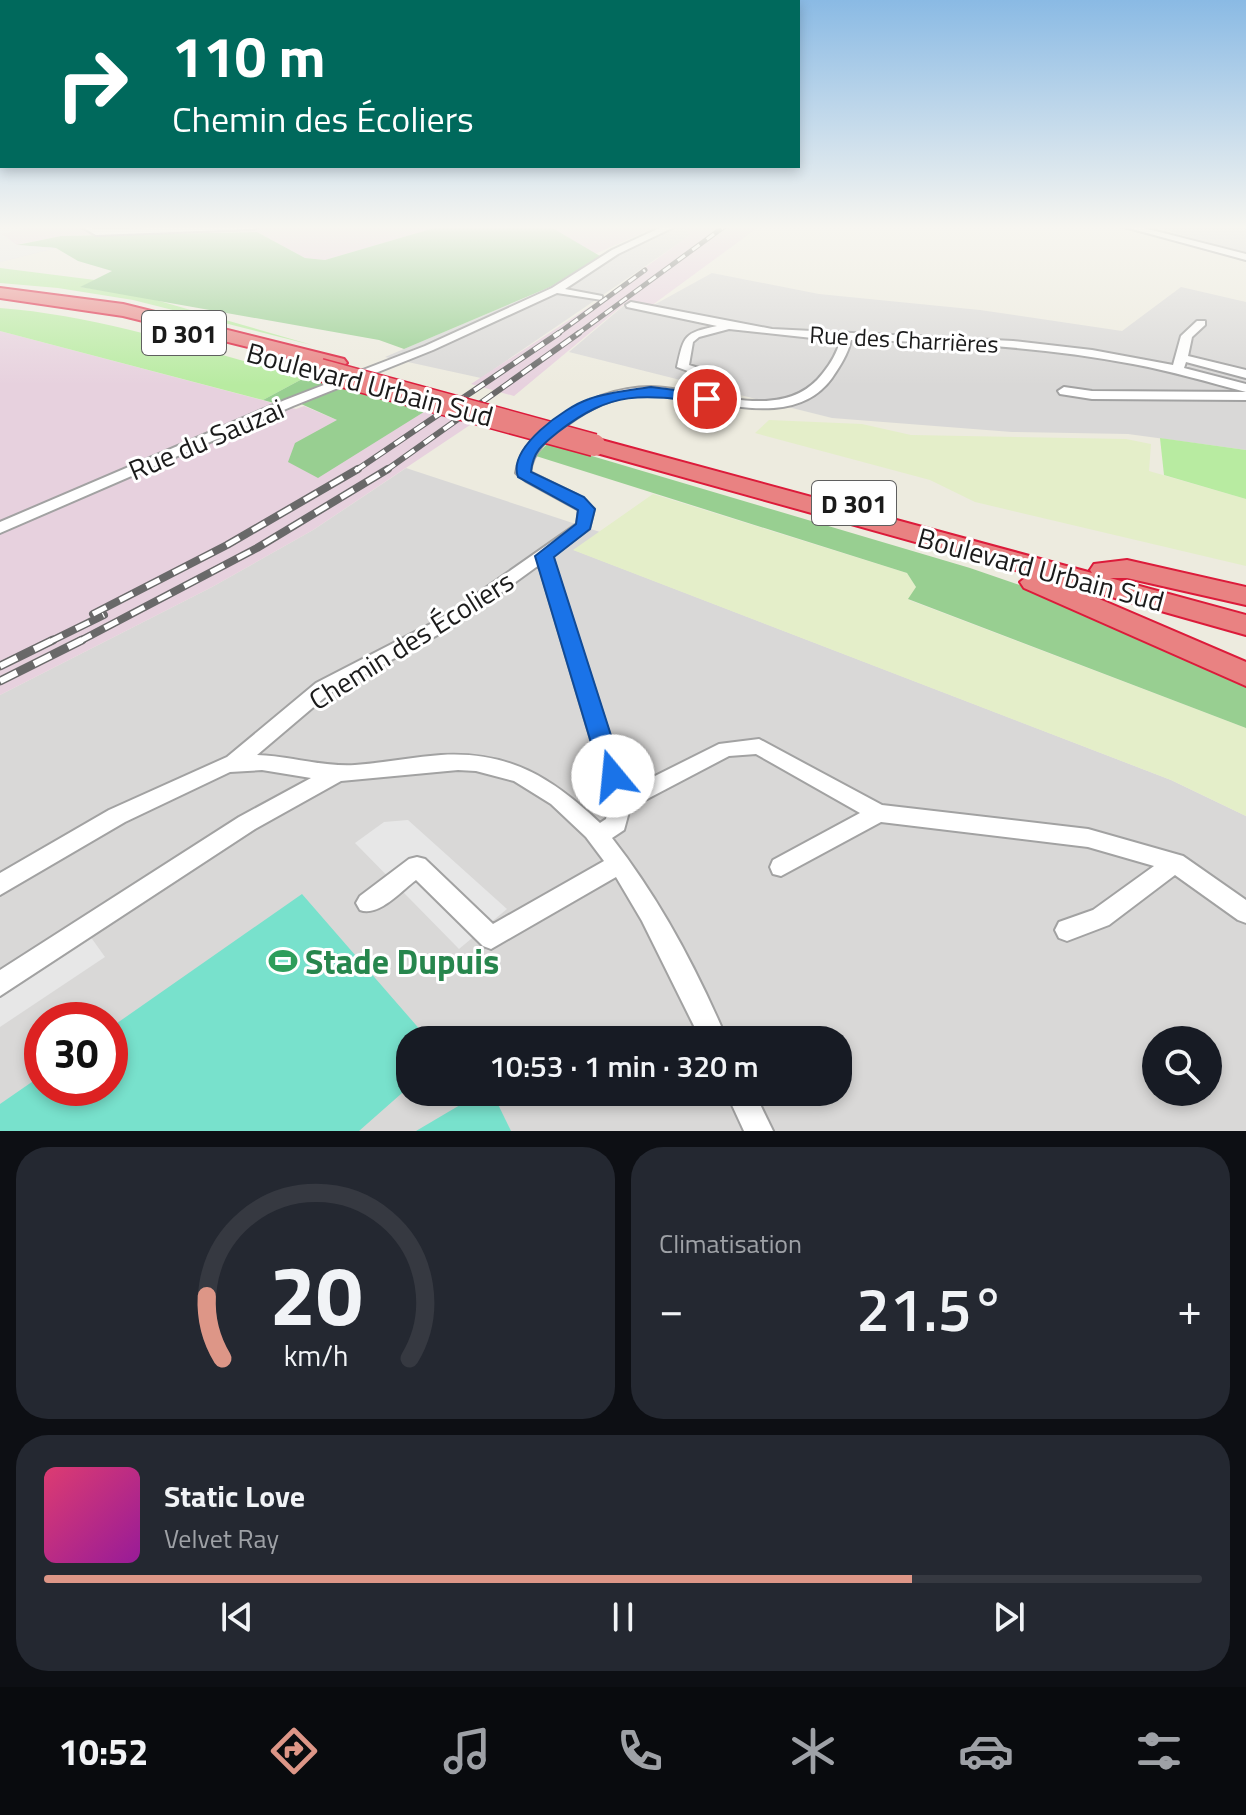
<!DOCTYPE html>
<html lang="fr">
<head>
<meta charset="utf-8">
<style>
  body { margin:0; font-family:"Titillium Web",sans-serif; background:#242831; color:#f1f3f6; height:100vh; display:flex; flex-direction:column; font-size:30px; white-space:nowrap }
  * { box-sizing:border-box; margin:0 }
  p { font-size:26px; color:#9ea1a6 }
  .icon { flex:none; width:44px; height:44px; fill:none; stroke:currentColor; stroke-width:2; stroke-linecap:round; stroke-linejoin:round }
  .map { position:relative; height:1131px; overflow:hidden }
  .panel { display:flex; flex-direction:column; gap:16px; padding:16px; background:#0d0f14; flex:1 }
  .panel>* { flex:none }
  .hud { position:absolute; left:0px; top:0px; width:800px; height:168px; box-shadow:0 4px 12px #0003; background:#00695c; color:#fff; overflow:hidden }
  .tools { position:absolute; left:1142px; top:1026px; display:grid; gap:16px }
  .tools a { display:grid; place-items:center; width:80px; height:80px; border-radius:50%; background:#171b24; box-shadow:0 4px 12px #0003; font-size:40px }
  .speed { position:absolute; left:24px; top:1002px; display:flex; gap:16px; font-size:40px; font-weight:700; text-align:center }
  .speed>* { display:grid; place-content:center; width:104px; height:104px; border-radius:50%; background:#171b24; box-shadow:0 4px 12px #0003; line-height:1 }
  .speed .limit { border:12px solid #d22; background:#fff; color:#111 }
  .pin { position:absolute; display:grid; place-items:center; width:68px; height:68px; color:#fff; margin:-34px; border:4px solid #fff; border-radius:50%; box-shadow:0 2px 8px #0007 }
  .me { position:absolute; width:88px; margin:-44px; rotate:343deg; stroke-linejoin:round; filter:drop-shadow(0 0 6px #0008) }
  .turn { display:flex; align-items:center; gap:28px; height:168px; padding:0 40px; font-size:36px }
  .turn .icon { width:104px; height:104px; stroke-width:2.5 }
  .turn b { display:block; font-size:56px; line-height:68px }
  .big { font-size:60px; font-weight:600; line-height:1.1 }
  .panel .tile { flex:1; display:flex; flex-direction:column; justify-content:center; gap:12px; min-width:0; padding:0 28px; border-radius:32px; background:#242831 }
  .panel .dial { align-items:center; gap:0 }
  .dial svg { height:208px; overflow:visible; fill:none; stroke:#363941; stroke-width:7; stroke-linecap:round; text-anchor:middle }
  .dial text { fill:#f1f3f6; stroke:none }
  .song { display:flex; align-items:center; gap:24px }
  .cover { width:96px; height:96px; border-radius:12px; background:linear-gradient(135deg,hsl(340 70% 55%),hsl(300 70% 35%)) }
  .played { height:8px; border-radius:4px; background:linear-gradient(90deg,#dd9687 75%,#363941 75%) }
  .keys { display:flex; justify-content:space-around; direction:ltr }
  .heat { display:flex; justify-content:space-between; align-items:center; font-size:44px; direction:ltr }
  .panel .tiles { flex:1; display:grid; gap:16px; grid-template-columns:1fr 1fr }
  .tile:last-child { grid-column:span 2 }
  .trip { position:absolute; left:396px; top:1026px; width:456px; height:80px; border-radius:32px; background:#171b24; box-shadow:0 4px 12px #0003; font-weight:600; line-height:80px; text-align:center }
  .tab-bar { display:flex; height:128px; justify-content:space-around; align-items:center; background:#090b0e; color:#9ea1a6 }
  .tab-bar .icon { width:56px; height:56px }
  .tab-bar .current { color:#dd9687 }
  .tab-bar b { font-size:36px; color:#f1f3f6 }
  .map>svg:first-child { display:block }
</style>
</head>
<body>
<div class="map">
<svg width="1246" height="1131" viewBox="0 0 1246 1131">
  <rect width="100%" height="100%" fill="#edebdf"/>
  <g fill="#d9d8d7" fill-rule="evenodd">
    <path d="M668,226h17l6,9 -210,143 -96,-21 165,-70 50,-31z"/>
    <path d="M1152,226h94v27l-16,-4z"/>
    <path d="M712,273l107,21 161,16 142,21 59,-44 65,15v148l-118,-16 -116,-2 -180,-14 -263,-66 59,-50 24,4z"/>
    <path d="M406,468l194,64 -26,18 597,230 75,36v315h-1246v-436l212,-108 101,-57zM42,1020h68v68h-68zM410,1040h428v52h-428zM1156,1040h52v52h-52z"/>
  </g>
  <g fill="#e7d1de">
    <path d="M0,226h441l-116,34 -20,-2 -48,-26 -33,-2 -163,6 -41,8 36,4 -56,14z"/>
    <path d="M549,226h107v1l-61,27z"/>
    <path d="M685,226h75l-109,80 -24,-4 -113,94 -43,-12 132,-86 87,-63z"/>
    <path d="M0,331l296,78 8,-3 33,14 90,-10 46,13 -160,107 -101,57 -212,108z"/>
  </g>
  <g fill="#e4eec9">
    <path d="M769,420l93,4 49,11 215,4 25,5 -2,27 97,28v67l-271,-64 -45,-22 -175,-47z"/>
    <path d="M653,494l254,79 9,14 -7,13 337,128v88l-75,-36 -598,-230z"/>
  </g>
  <g fill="#b8eba1">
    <path d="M0,268l95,12 -14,7 68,11 163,47 -179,-45 -75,-12 -58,-5z"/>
    <path d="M0,308c104,8 204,43 304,70l-41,22 -263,-69z"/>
    <path d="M1160,438l86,12v49l-82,-24z"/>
  </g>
  <g fill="#98cf91">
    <path d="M441,226h108l51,30 -50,31 -146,62 -25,-9 -299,-53 32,-16 -34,-10 -22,-13 -39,-3 44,-9 196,-4 48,26 20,2z"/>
    <path d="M304,378l123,32 -109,68 -30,-16 7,-19 42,-23 -47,-21 -16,4 -11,-3z"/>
    <path d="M548,443l422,125 76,26 200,91v43l-338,-129 8,-12 -9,-14 -371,-117z"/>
  </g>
  <g fill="#78e1cc">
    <path d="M302,894l127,146h-19v46l-51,45h-359v-27l42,-29v13h68v-60z"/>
    <path d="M482,1092h10l19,39h-95z"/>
  </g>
  <g fill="#e7e7e7">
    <path d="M0,226h34l-32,8 15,11 39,3 -56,14z"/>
    <path d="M408,820l99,89 -48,40 -104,-106 29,-21z"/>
    <path d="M85,929l20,28 -105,70v-43z"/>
  </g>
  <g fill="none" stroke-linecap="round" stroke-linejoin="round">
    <defs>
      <g id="street">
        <path d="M80,226l17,3 161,-3 -4,3 -158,6z"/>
        <path d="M664,226h12l-58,28 -53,35 37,7v4l-45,-7 -124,57 -140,56 -293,127v-11l285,-122 140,-54 127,-58 60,-38z"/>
        <path d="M1121,226h15l110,28v6z"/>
        <path d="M631,302l141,27 241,12 79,9 81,15 8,-29 16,-15h8v4l-13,12 -4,19 58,14v8l-60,-16 -2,6 62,16v8c-38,-10 -75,-21 -113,-28 -93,-18 -188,-22 -282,-24 -3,14 -11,26 -19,38 -43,59 -133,13 -192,17 -28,2 -52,14 -73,30 -18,13 -34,24 -37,47l47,23 17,14 -5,20 -37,27 75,234 92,-46 40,-5 123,66 206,24 95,27 63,44v23l-8,-3 -63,-45 -66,50 -42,16 -8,-3 -4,-8 4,-8 34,-12 61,-44 -66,-19 -207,-25 -100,54 -8,-2 -3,-7 3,-7 87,-47 -104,-59 -27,2 -99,52 -6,22 -12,8c47,60 85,131 115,202h-26l-59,-119 -26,-44 -125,72 -8,-3 -67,-66c-15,11 -37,37 -56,30l-4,-7 4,-7 49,-37 8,-2 8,2 68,65 111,-63 -18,-24 -35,-33 -37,-23 -38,-10 -18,-1 -117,11 -86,48 -255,167v-26l239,-153 72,-39 -49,-8 -32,2 -105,50 -125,73v-22l109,-63 118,-53 89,-74 128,-66 133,-93 2,-14 -53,-29 -10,-8c4,-25 20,-38 39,-52 28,-20 60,-34 96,-34 54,1 132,39 172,-14 8,-10 14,-20 17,-32l-111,-12 -30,8 -6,5 -4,23 35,11v6l-4,1 -43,-16c7,-32 7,-34 40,-41l-90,-19 -1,-2zM539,565l71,238 -4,16 -6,4c-48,-45 -90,-72 -159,-68 -29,2 -57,8 -86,10 -33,2 -65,-9 -98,-10l73,-62 126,-68z"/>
        <path d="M1064,387l28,4 154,1v8l-154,-1 -32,-5 -2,-3z"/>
        <path d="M726,1092h28l19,39h-29z"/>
      </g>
      <g id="highway">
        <path d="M0,288l123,16 221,55 3,4 -10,6 -214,-53 -123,-18z"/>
        <path d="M594,438l498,135 -2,-3 4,-6 33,-4 119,27v18l-119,-27h-17l136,37v20l-184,-52 184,79v24l-222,-98 -4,-6 10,-8 -444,-124 -4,-5z"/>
      </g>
    </defs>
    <use href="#street" stroke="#a2a2a2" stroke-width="4"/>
    <use href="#highway" stroke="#dc1b3a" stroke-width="4"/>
    <use href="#street" fill="#fff" fill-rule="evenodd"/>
    <use href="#highway" fill="#e98282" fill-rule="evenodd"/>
    <defs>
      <g id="rail-far3">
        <path d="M556,335l89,-65"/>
        <path d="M576,335l149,-109"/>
      </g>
      <g id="rail-far2">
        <path d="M355,471l204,-138"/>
        <path d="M385,471l194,-138"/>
      </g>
      <g id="rail-far1">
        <path d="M93,614l134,-69 131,-76"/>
        <path d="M49,642l55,-27"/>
        <path d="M78,642l179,-94 131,-79"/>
      </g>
      <g id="rail">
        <path d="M0,666l53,-26"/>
        <path d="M0,681l82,-41"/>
      </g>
    </defs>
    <use href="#rail-far3" stroke="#696969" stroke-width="5"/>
    <use href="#rail-far2" stroke="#696969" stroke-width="6"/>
    <use href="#rail-far1" stroke="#696969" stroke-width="8"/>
    <use href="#rail" stroke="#696969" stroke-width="9"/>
    <use href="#rail-far3" stroke="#fff" stroke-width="3" stroke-dasharray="9" stroke-linecap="butt"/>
    <use href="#rail-far2" stroke="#fff" stroke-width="4" stroke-dasharray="12" stroke-linecap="butt"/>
    <use href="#rail-far1" stroke="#fff" stroke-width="5" stroke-dasharray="15" stroke-linecap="butt"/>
    <use href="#rail" stroke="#fff" stroke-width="6" stroke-dasharray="19" stroke-linecap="butt"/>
    <defs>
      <path id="highway-bridge" d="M320,370l274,75"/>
    </defs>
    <use href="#highway-bridge" stroke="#dc1b3a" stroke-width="25" stroke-linecap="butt"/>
    <use href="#highway-bridge" stroke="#e98282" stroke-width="22"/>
  </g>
  <linearGradient id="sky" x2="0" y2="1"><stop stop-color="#8abae4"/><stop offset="0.59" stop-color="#f7f6f1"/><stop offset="1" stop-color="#f7f6f1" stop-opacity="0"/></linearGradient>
  <rect width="1246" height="385" fill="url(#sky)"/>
  <path fill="#1a73e8" stroke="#114b97" stroke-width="2" d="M651,387l56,7 7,5 -7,4c-65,-9 -95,-13 -149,29 -15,12 -25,19 -27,40l53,25 11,12 -5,20 -36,28 70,219 -3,6h-16l-4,-6 -66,-220 41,-32 2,-14 -60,-33c-11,-29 47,-70 71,-78 19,-7 42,-9 62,-12z"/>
  <defs>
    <symbol id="stadium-bare" viewBox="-9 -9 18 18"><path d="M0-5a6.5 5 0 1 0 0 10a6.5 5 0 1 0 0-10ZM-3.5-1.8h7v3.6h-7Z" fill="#2e9e5b" stroke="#fff" stroke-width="2.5" paint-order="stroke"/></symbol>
  </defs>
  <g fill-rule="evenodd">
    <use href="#stadium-bare" x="263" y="941" width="40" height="40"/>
  </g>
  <g text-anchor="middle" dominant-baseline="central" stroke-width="6" stroke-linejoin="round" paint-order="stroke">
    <g font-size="24" fill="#1b1b1b" stroke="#fff">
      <text transform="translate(904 339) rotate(3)">Rue des Charrières</text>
    </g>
    <g fill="#fff" stroke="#5f5f5f" stroke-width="2">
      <rect x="142" y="311" width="84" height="44" rx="6"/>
      <rect x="812" y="481" width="84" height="44" rx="6"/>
    </g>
    <g font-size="26" font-weight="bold" fill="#1b1b1b">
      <text x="184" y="333">D 301</text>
      <text x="854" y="503">D 301</text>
    </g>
    <g font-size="28" fill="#1b1b1b" stroke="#fff">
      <text transform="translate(370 384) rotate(15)">Boulevard Urbain Sud</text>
      <text transform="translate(206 439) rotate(-23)">Rue du Sauzai</text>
      <text transform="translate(1041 569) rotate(15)">Boulevard Urbain Sud</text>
      <text transform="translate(411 640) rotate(-32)">Chemin des Écoliers</text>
    </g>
    <g font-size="34" font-weight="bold" fill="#27864d" stroke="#fff" text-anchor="start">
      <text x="305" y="961">Stade Dupuis</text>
    </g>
  </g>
</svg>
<div class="tools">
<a><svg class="icon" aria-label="search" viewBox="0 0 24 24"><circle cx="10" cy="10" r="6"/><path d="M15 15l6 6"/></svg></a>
</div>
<div class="speed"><div class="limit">30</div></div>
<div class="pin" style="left:707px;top:399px;background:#d93025"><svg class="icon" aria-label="arrive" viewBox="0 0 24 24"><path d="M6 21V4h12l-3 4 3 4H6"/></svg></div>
<svg class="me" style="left:613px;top:776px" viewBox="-20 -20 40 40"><circle r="19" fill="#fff"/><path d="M0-13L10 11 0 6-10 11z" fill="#1a73e8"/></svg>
<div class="trip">10:53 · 1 min · 320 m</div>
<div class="hud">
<div class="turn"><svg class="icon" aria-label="right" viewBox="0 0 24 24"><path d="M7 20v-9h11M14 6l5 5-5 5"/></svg><div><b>110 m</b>Chemin des Écoliers</div></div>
</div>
</div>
<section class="panel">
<div class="tiles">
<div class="tile dial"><svg viewBox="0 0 100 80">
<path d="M14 69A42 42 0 1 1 86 69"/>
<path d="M14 69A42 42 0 0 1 8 45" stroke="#dd9687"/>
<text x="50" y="56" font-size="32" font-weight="700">20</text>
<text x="50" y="72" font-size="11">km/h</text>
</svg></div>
<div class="tile"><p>Climatisation</p>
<div class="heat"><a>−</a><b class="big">21.5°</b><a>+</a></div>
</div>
<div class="tile">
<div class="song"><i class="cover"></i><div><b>Static Love</b><p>Velvet Ray</p></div></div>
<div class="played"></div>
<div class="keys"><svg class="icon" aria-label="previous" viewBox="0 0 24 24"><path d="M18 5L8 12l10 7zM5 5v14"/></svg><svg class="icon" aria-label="pause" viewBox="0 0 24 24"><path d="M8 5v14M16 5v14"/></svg><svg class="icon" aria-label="next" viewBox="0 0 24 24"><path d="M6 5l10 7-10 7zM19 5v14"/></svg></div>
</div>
</div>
</section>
<nav class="tab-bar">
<b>10:52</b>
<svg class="icon current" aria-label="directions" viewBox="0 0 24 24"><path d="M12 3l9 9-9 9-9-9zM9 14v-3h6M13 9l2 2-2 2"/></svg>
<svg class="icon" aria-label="music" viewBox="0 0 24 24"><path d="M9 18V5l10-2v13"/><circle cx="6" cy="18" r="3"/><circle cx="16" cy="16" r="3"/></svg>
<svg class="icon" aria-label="phone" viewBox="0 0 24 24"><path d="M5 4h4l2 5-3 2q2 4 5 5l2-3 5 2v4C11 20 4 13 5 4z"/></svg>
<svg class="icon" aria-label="climate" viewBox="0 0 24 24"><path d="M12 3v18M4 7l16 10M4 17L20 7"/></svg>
<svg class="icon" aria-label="car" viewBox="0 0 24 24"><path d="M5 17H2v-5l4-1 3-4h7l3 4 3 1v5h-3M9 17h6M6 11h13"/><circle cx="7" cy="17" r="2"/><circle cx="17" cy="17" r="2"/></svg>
<svg class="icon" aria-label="filters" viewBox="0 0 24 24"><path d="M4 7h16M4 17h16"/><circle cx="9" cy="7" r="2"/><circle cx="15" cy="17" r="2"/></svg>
</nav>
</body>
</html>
